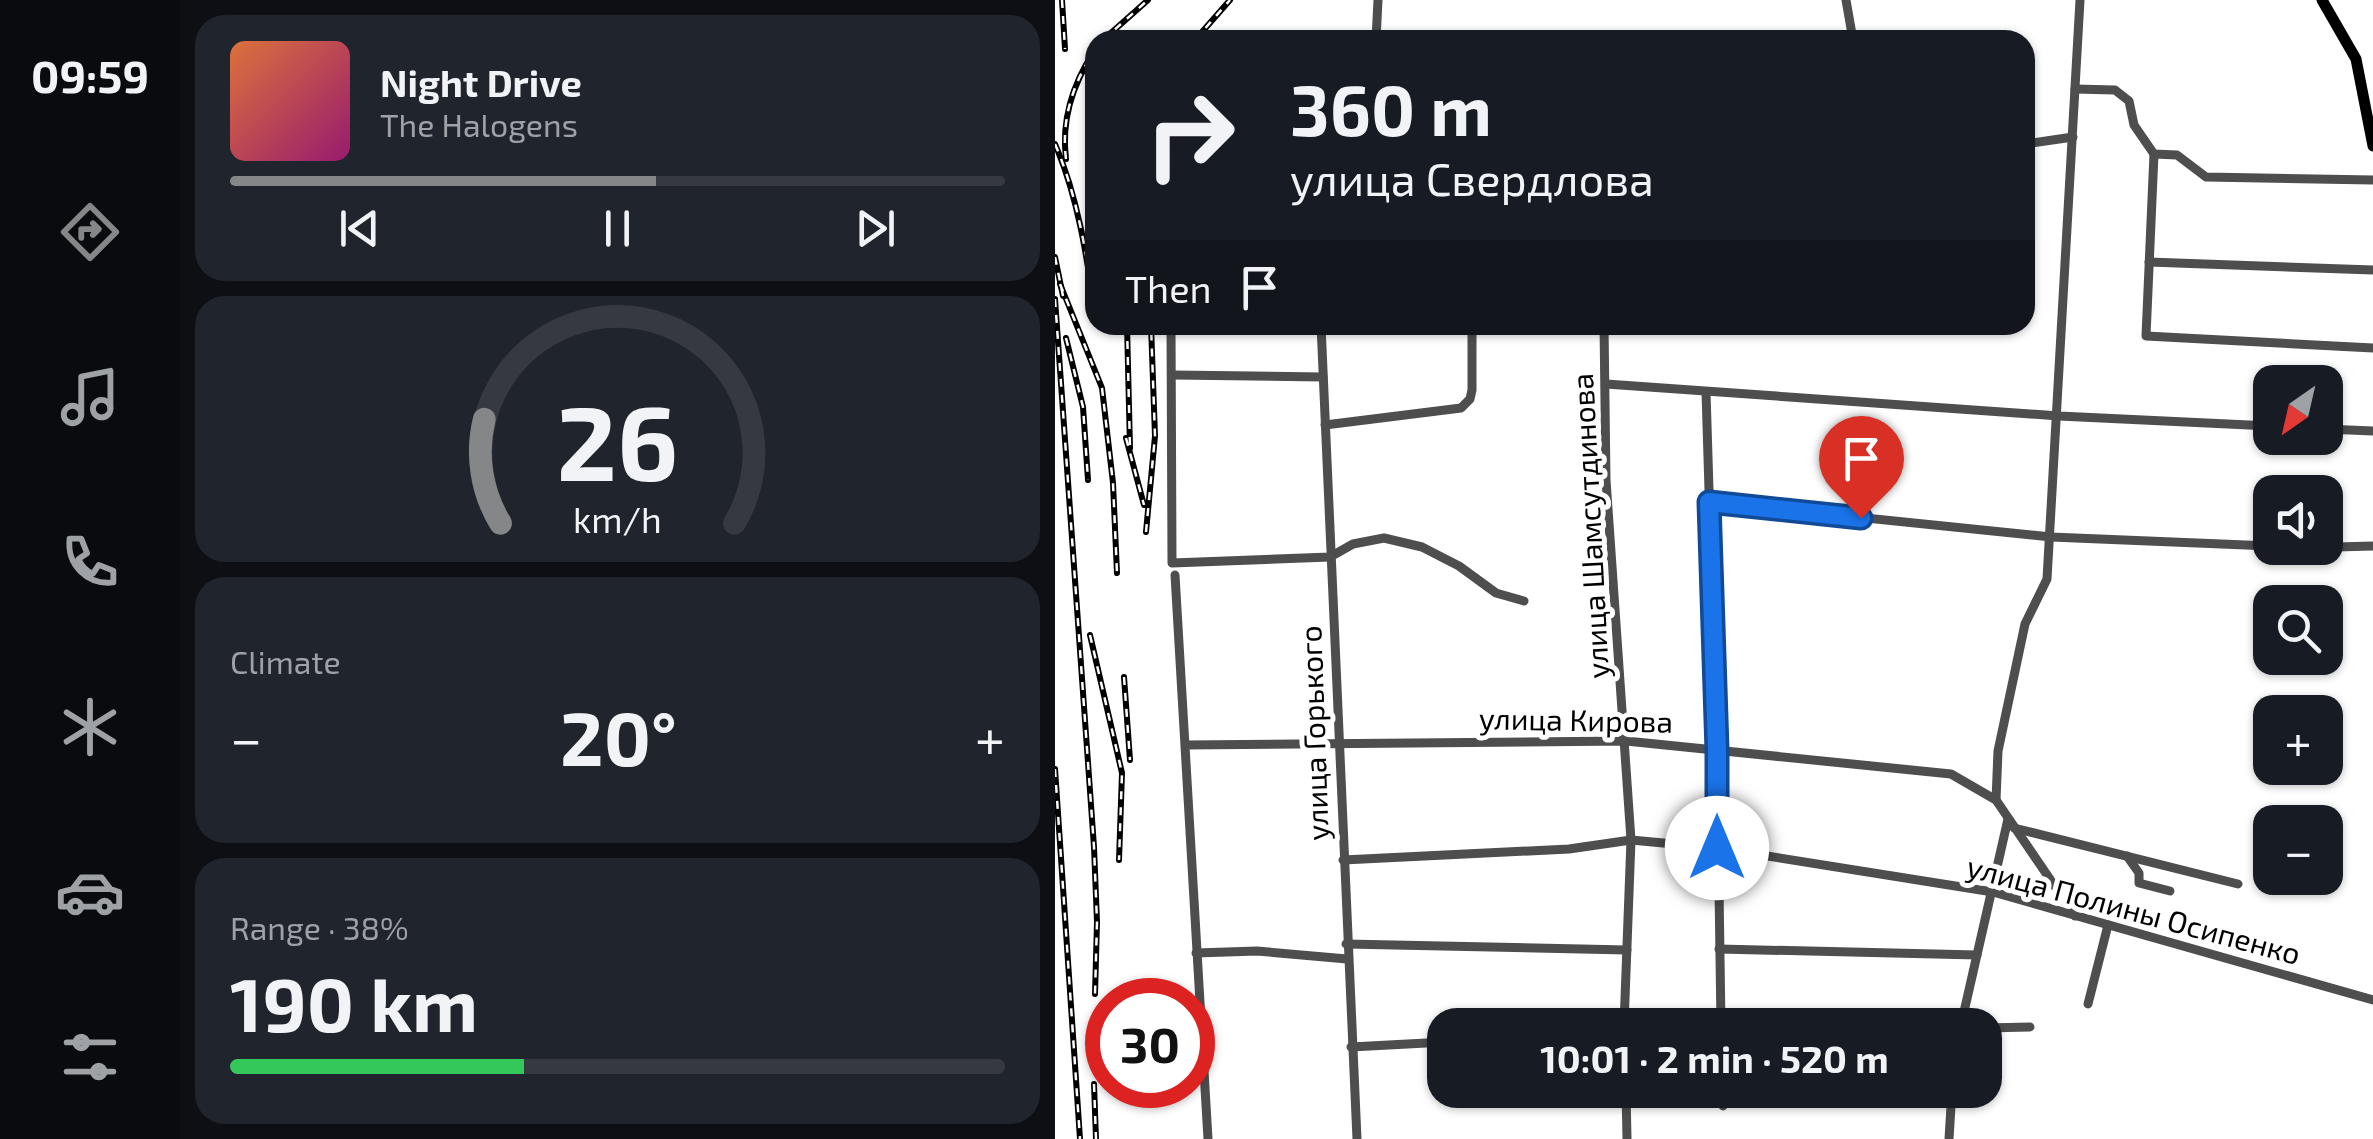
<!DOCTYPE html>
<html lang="en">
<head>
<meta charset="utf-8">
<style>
  body { margin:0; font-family:"Exo 2",sans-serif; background:#20242c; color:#f1f3f6; height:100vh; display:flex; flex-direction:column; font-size:38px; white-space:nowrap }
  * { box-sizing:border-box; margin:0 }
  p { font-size:32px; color:#9ea1a6 }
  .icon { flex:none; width:55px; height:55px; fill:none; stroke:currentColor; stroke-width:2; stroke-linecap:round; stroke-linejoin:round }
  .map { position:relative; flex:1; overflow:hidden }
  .side { display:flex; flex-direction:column; gap:15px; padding:15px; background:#0d0f14; width:875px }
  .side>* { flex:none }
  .guide { position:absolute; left:30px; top:30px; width:950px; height:305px; border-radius:30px; box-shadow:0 2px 8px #0004; background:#171b24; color:#f1f3f6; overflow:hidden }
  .needle { width:65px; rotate:214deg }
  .tools { position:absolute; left:1198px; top:365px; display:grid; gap:20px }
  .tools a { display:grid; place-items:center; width:90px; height:90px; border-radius:20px; background:#171b24; box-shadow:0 2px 8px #0004; font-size:50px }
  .speed { position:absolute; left:30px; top:978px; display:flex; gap:20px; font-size:50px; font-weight:700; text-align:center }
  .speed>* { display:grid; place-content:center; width:130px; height:130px; border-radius:50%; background:#171b24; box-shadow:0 2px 8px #0004; line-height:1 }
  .speed .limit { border:15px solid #d22; background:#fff; color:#111 }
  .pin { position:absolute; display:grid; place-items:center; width:85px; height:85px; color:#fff; margin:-102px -42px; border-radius:50% 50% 50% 0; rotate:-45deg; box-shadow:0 0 10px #0007 }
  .pin .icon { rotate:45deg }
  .me { position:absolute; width:110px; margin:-55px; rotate:0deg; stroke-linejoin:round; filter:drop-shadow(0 0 8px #0008) }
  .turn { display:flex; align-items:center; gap:35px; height:210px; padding:0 40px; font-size:45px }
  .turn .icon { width:130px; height:130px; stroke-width:2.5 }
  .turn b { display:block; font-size:70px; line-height:85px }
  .then { display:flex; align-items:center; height:95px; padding:0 40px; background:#0003; gap:20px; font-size:38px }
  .big { font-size:75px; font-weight:700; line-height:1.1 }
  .side .card { flex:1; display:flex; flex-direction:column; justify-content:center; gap:15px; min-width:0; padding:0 35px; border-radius:30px; background:#20242c }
  .side .dial { align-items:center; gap:0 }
  .dial svg { height:260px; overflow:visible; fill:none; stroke:#363941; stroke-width:7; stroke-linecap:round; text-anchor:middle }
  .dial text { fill:#f1f3f6; stroke:none }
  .song { display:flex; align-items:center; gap:30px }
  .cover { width:120px; height:120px; border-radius:15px; background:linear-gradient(135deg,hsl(20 70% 55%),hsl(320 70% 35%)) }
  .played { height:10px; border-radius:5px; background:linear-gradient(90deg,#858687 55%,#363941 55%) }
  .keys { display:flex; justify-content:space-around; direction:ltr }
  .heat { display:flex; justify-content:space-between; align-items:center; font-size:55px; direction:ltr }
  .charge { height:15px; border-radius:8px; background:linear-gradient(90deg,#34c759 38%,#363941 0) }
  .trip { position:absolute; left:372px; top:1008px; width:575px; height:100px; border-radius:30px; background:#171b24; box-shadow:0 2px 8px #0004; font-weight:700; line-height:100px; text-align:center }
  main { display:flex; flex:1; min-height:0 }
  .menu { display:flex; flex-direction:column; width:180px; justify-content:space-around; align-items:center; background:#090b0e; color:#9ea1a6 }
  .menu .icon { width:70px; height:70px }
  .menu .selected { color:#858687 }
  .menu b { font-size:45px; color:#f1f3f6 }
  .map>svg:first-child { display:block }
</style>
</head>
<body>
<main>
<nav class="menu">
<b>09:59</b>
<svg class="icon selected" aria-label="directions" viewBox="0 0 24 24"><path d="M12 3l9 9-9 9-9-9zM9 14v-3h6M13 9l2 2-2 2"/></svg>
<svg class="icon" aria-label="music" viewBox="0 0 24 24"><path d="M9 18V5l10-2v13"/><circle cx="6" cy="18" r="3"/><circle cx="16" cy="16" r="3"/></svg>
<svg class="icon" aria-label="phone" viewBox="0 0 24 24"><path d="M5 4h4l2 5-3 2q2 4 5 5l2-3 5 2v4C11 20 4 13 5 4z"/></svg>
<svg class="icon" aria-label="climate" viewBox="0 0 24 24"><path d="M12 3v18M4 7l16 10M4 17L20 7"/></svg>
<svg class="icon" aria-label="car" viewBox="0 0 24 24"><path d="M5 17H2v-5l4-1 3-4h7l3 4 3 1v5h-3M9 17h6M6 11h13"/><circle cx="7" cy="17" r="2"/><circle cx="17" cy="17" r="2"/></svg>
<svg class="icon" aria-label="filters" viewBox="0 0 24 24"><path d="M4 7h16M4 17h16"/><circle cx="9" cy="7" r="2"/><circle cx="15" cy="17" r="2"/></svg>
</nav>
<section class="side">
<div class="card">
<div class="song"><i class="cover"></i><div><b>Night Drive</b><p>The Halogens</p></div></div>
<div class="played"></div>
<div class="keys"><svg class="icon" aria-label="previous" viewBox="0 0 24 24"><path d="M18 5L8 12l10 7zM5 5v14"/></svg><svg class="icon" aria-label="pause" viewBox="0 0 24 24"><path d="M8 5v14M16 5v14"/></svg><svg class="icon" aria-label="next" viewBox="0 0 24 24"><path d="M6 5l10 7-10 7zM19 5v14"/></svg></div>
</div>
<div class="card dial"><svg viewBox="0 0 100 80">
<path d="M14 69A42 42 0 1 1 86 69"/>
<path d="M14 69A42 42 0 0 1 9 37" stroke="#858687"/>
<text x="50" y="56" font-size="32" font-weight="700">26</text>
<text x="50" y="72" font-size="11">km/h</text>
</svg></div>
<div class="card"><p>Climate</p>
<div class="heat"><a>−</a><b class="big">20°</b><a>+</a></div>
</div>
<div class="card"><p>Range · 38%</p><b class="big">190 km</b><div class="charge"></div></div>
</section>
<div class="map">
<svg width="1318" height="1139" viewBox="0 0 1318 1139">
  <rect width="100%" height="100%" fill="#fff"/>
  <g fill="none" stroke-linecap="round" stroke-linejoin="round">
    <g stroke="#4e4e4e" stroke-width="9">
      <path d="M791,0l7,40"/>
      <path d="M321,40l2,-40"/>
      <path d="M1020,89l40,1 14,11 5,24 20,29 23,1 29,22 167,3"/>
      <path d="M970,144l48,-7"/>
      <path d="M1099,154l-8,182 227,12"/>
      <path d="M1094,262l224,8"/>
      <path d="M116,325l1,238 158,-6 23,-13 31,-6 38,9 37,19 37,27 28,8"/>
      <path d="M266,325l36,814"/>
      <path d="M549,325l2,155 25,360 -7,185"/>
      <path d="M118,375l150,2"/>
      <path d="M551,384l453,32 211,10"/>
      <path d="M651,392l11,358 4,275"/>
      <path d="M270,425l136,-17 9,-9 2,-9v-65"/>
      <path d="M1270,429l48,2"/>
      <path d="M654,502l342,35 219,9"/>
      <path d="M1244,548l74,-2"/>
      <path d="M120,575l33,564"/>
      <path d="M131,745l440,-4 325,33 45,26 79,116"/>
      <path d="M941,800l2,-49 27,-127 22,-45 33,-579"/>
      <path d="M959,828l224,56"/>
      <path d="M1072,856l12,17v10l31,8"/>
      <path d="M288,860l226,-11 62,-9 86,8 276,44 380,108"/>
      <path d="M291,944l281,6"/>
      <path d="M664,949l258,6"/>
      <path d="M141,953l61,-2 90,8"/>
      <path d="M1033,1004l20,-79"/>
      <path d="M906,1025l47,-206"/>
      <path d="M930,1028l45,-1"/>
      <path d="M296,1047l94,-5"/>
      <path d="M571,1090l1,49"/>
      <path d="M667,1090l1,16"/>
      <path d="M894,1139l3,-49"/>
    </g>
    <path stroke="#000" stroke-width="11" d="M1267,0l34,59 17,87"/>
    <defs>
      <g id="rail">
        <path d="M7,0l3,49"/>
        <path d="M48,40l45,-40"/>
        <path d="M140,40l35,-40"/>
        <path d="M0,144c23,53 32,113 40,170"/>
        <path d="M11,159c-5,-40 7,-76 29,-109"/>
        <path d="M0,257l8,39"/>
        <path d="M5,284l42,104 11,95 4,90"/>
        <path d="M0,299l39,548 3,75 -2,72"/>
        <path d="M72,325l3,123"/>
        <path d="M11,338l17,69 5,73"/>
        <path d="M71,438l18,67"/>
        <path d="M91,532l9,-96 -4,-111"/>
        <path d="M35,635l32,138 -3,87"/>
        <path d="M69,677l6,83"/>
        <path d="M0,769l25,370"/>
        <path d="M39,1084l2,55"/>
      </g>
    </defs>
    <use href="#rail" stroke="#000" stroke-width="6"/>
    <use href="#rail" stroke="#fff" stroke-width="2.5" stroke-dasharray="8" stroke-linecap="butt"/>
  </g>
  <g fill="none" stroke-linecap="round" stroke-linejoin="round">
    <defs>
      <path id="route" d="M662,848v-98l-8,-248 152,16"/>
    </defs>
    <use href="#route" stroke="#114b97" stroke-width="25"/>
    <use href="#route" stroke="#1a73e8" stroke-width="18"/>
  </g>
  <g text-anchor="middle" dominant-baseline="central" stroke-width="10" stroke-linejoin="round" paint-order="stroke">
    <g font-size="30" fill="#000" stroke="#fff">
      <text transform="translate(534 526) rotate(-93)">улица Шамсутдинова</text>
      <text transform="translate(521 719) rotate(1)">улица Кирова</text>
      <text transform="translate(258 733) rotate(-92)">улица Горького</text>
      <text transform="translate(1079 909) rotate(15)">улица Полины Осипенко</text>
    </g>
  </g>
</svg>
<div class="tools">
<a><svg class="needle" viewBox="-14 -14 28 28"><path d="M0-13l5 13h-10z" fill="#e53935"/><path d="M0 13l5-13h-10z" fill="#9ea1a6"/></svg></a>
<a><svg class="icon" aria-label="sound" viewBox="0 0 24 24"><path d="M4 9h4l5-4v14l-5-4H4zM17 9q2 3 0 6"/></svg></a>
<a><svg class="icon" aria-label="search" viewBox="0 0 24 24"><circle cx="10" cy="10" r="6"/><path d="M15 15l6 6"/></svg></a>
<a>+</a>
<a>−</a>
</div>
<div class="speed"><div class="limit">30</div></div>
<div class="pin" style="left:806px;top:518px;background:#d93025"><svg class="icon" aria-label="arrive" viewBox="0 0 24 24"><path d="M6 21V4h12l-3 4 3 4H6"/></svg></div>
<svg class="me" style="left:662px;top:848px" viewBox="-20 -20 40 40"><circle r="19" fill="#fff"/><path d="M0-13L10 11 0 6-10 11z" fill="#1a73e8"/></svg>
<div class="trip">10:01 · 2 min · 520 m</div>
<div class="guide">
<div class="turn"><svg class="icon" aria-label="right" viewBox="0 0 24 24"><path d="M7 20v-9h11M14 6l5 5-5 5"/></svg><div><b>360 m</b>улица Свердлова</div></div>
<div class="then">Then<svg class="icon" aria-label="arrive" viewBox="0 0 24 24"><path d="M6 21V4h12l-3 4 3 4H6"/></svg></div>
</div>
</div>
</main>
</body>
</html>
